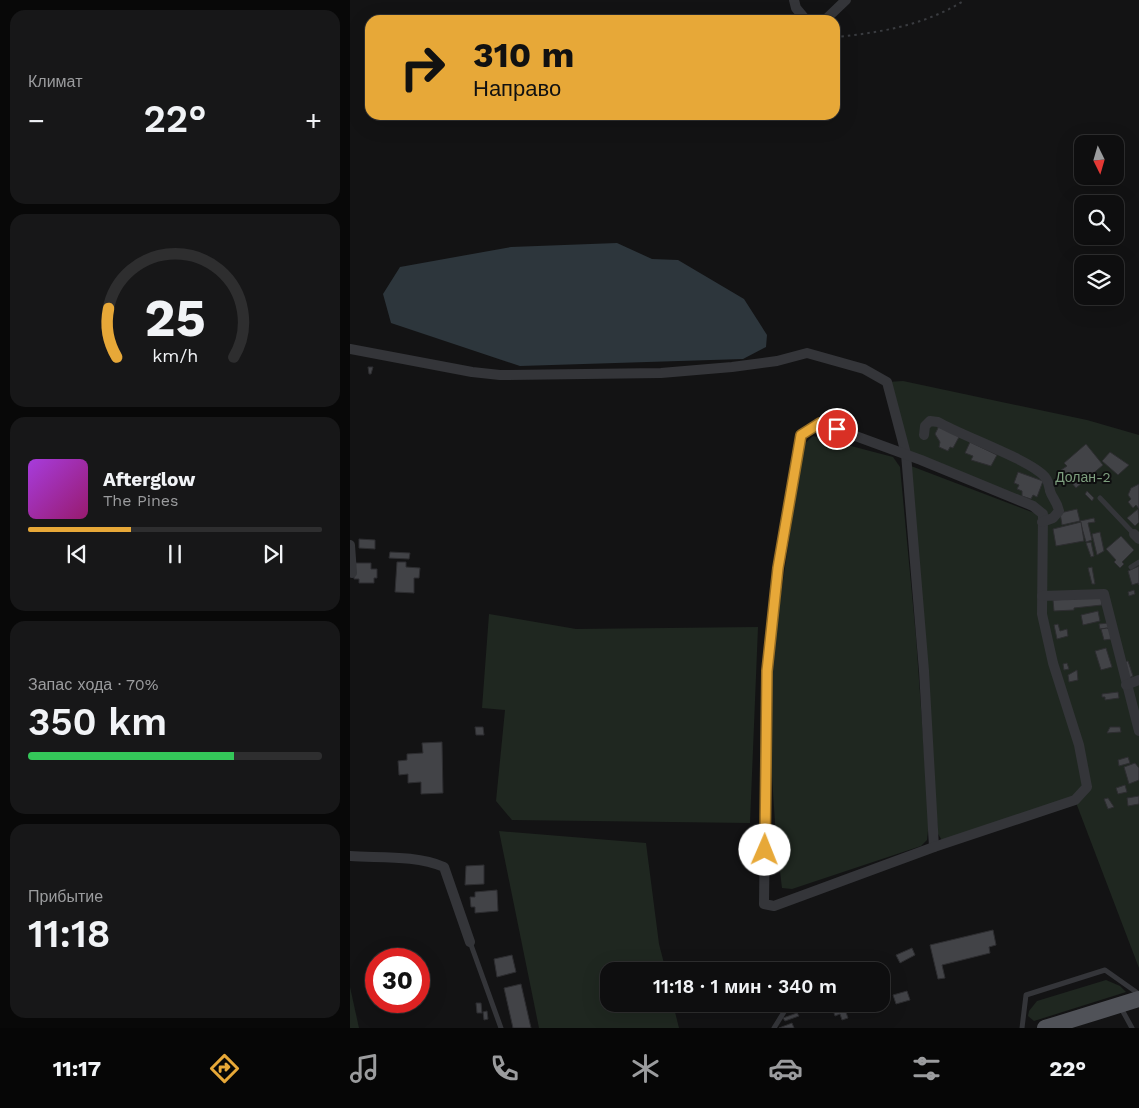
<!DOCTYPE html>
<html lang="ru">
<head>
<meta charset="utf-8">
<style>
  body { margin:0; font-family:"Work Sans",sans-serif; background:#171718; color:#f1f3f6; height:100vh; display:flex; flex-direction:column; font-size:19px; white-space:nowrap }
  * { box-sizing:border-box; margin:0 }
  p { font-size:16px; color:#9b9c9e }
  .icon { flex:none; width:28px; height:28px; fill:none; stroke:currentColor; stroke-width:2; stroke-linecap:round; stroke-linejoin:round }
  .map { position:relative; flex:1; overflow:hidden }
  .details { display:flex; flex-direction:column; gap:10px; padding:10px; background:#080808; width:350px }
  .details>* { flex:none }
  .guide { position:absolute; left:15px; top:15px; width:475px; height:105px; border-radius:15px; box-shadow:0 5px 20px #0002,0 0 0 1px #2e2e2f; background:#e7a838; color:#111; overflow:hidden }
  .needle { width:32px; rotate:175deg }
  .controls { position:absolute; left:724px; top:135px; display:grid; gap:10px }
  .controls a { display:grid; place-items:center; width:50px; height:50px; border-radius:10px; background:#0e0e0f; box-shadow:0 5px 20px #0002,0 0 0 1px #2e2e2f; font-size:25px }
  .speed { position:absolute; left:15px; top:948px; display:flex; gap:10px; font-size:25px; font-weight:700; text-align:center }
  .speed>* { display:grid; place-content:center; width:65px; height:65px; border-radius:50%; background:#0e0e0f; box-shadow:0 5px 20px #0002,0 0 0 1px #2e2e2f; line-height:1 }
  .speed .limit { border:8px solid #d22; background:#fff; color:#111 }
  .pin { position:absolute; display:grid; place-items:center; width:42px; height:42px; color:#fff; margin:-21px; border:2px solid #fff; border-radius:50%; box-shadow:0 1px 5px #0007 }
  .me { position:absolute; width:55px; margin:-28px; rotate:1deg; stroke-linejoin:round; filter:drop-shadow(0 0 4px #0008) }
  .turn { display:flex; align-items:center; gap:18px; height:105px; padding:0 25px; font-size:22px }
  .turn .icon { width:65px; height:65px; stroke-width:2.5 }
  .turn b { display:block; font-size:35px; line-height:42px }
  .big { font-size:38px; font-weight:600; line-height:1.1 }
  .details .widget { flex:1; display:flex; flex-direction:column; justify-content:center; gap:8px; min-width:0; padding:0 18px; border-radius:15px; background:#171718 }
  .details .dial { align-items:center; gap:0 }
  .dial svg { height:130px; overflow:visible; fill:none; stroke:#2e2e2f; stroke-width:7; stroke-linecap:round; text-anchor:middle }
  .dial text { fill:#f1f3f6; stroke:none }
  .song { display:flex; align-items:center; gap:15px }
  .cover { width:60px; height:60px; border-radius:8px; background:linear-gradient(135deg,hsl(280 70% 55%),hsl(320 70% 35%)) }
  .played { height:5px; border-radius:2px; background:linear-gradient(90deg,#e7a838 35%,#2e2e2f 35%) }
  .keys { display:flex; justify-content:space-around; direction:ltr }
  .heat { display:flex; justify-content:space-between; align-items:center; font-size:28px; direction:ltr }
  .charge { height:8px; border-radius:4px; background:linear-gradient(90deg,#34c759 70%,#2e2e2f 0) }
  .trip { position:absolute; left:250px; top:962px; width:290px; height:50px; border-radius:15px; background:#0e0e0f; box-shadow:0 5px 20px #0002,0 0 0 1px #2e2e2f; font-weight:600; line-height:50px; text-align:center }
  .tabs { display:flex; height:80px; justify-content:space-around; align-items:center; background:#060606; color:#9b9c9e }
  .tabs .icon { width:35px; height:35px }
  .tabs .active { color:#e7a838 }
  .tabs b { font-size:22px; color:#f1f3f6 }
  main { display:flex; flex:1; min-height:0 }
  .map>svg:first-child { display:block }
</style>
</head>
<body>
<main>
<section class="details">
<div class="widget"><p>Климат</p>
<div class="heat"><a>−</a><b class="big">22°</b><a>+</a></div>
</div>
<div class="widget dial"><svg viewBox="0 0 100 80">
<path d="M14 69A42 42 0 1 1 86 69"/>
<path d="M14 69A42 42 0 0 1 9 39" stroke="#e7a838"/>
<text x="50" y="56" font-size="32" font-weight="700">25</text>
<text x="50" y="72" font-size="11">km/h</text>
</svg></div>
<div class="widget">
<div class="song"><i class="cover"></i><div><b>Afterglow</b><p>The Pines</p></div></div>
<div class="played"></div>
<div class="keys"><svg class="icon" aria-label="previous" viewBox="0 0 24 24"><path d="M18 5L8 12l10 7zM5 5v14"/></svg><svg class="icon" aria-label="pause" viewBox="0 0 24 24"><path d="M8 5v14M16 5v14"/></svg><svg class="icon" aria-label="next" viewBox="0 0 24 24"><path d="M6 5l10 7-10 7zM19 5v14"/></svg></div>
</div>
<div class="widget"><p>Запас хода · 70%</p><b class="big">350 km</b><div class="charge"></div></div>
<div class="widget"><p>Прибытие</p><b class="big">11:18</b></div>
</section>
<div class="map">
<svg width="789" height="1028" viewBox="0 0 789 1028">
  <rect width="100%" height="100%" fill="#131314"/>
  <g fill="#1f2720">
    <path d="M553,381l184,39 52,15v533l-64,-168 12,-13 -45,-173 1,-100 -137,-60 -19,-72z"/>
    <path d="M463,436l80,21 7,10 16,170 13,185 -2,18 -6,6 -129,43 -10,-1 -6,-50 -7,-107 3,-76 31,-210z"/>
    <path d="M561,466l126,48 3,6 1,95 44,170 -11,12 -131,45 -5,-8z"/>
    <path d="M139,614l87,15 182,-2 -8,196 -238,-3 -16,-19 9,-91 -23,-2z"/>
    <path d="M149,831l147,12 13,101 7,27h-57v33h64l6,24h-140z"/>
    <path d="M756,980l14,6 6,6 -92,29 -6,-5 1,-5 8,-10z"/>
    <path d="M0,987l9,41h-9z"/>
  </g>
  <path fill="#2d363c" d="M267,243l35,16 26,1 66,39 23,36 -1,12 -23,12 -223,7 -129,-43 -8,-29 17,-27 111,-20z"/>
  <g fill="#424347" stroke="#2d2d30">
    <path d="M18,367h5l-2,7h-2z"/>
    <path d="M589,426l20,11 -6,11 -3,-1 -2,4 -9,-4 1,-5 -5,-8z"/>
    <path d="M620,442l27,13 -6,11 -20,-6 2,-4 -8,-3z"/>
    <path d="M736,444l17,21 -27,23 -15,-18 6,-4 -3,-3z"/>
    <path d="M760,452l19,13 -11,10 -16,-14z"/>
    <path d="M668,472l25,9 -6,16 -4,-2 -2,4 -9,-3v-5l-5,-2 2,-4 -5,-2z"/>
    <path d="M789,484v25l-3,-4 -3,3 -5,-6 3,-3 -3,-4 3,-7z"/>
    <path d="M737,491l7,7 -2,3 -7,-7z"/>
    <path d="M727,509l3,12 -18,4 -2,-12z"/>
    <path d="M788,509l1,13 -4,4 -8,-8z"/>
    <path d="M744,518l1,4 -7,1 4,17 -6,2 -6,-21z"/>
    <path d="M731,522l3,19 -28,5 -3,-17z"/>
    <path d="M750,532l4,19 -7,4 -5,-21z"/>
    <path d="M771,536l13,14 -12,12 2,2 -4,4 -6,-6 2,-2 -10,-11z"/>
    <path d="M9,539l16,1v9l-16,-1z"/>
    <path d="M741,542l3,14 -3,1 -5,-14z"/>
    <path d="M40,552l20,1 -1,6 -20,-1z"/>
    <path d="M47,562h9v5l14,1 -1,10h-5v15l-19,-1z"/>
    <path d="M4,563h17v6h6v9h-3v5h-15v-4h-5z"/>
    <path d="M789,566v19l-1,-2 -6,2 -4,-14z"/>
    <path d="M742,567l3,17h-3l-4,-16z"/>
    <path d="M784,590l1,4 -6,2 -1,-4z"/>
    <path d="M751,597l1,8 -28,3v2l-20,1 -1,-11z"/>
    <path d="M748,611l2,10 -17,4 -2,-10z"/>
    <path d="M758,623l1,5 -9,1 -1,-5z"/>
    <path d="M708,624l2,7 7,-2 1,7 -11,3 -3,-14z"/>
    <path d="M757,628l3,2 2,9 -8,1 -3,-11z"/>
    <path d="M756,648l6,19 -11,3 -6,-19z"/>
    <path d="M778,661l5,15 -4,2 -5,-16z"/>
    <path d="M717,663l2,6 -5,1 -1,-6z"/>
    <path d="M727,670l1,10 -9,2 -1,-7z"/>
    <path d="M768,692l1,6 -14,2v-3h-3v-3z"/>
    <path d="M125,727h8l1,8h-8z"/>
    <path d="M760,727h10l1,5 -14,1z"/>
    <path d="M92,742l1,51 -22,1v-12l-13,1v-9l-9,1 -1,-14 9,-1v-6l16,-1 -1,-10z"/>
    <path d="M778,757l2,6 -11,3 -1,-6z"/>
    <path d="M785,763l4,5v12l-10,4 -5,-17z"/>
    <path d="M775,785l2,7 -9,2 -2,-6z"/>
    <path d="M789,796v8l-11,2 -1,-8z"/>
    <path d="M758,798l6,9 -6,2 -4,-10z"/>
    <path d="M134,865v19l-19,1 1,-19z"/>
    <path d="M147,890l1,21 -23,2v-6h-4l-1,-10h5v-5z"/>
    <path d="M643,930l3,15 -7,2 1,6 -48,12 3,13 -7,1 -8,-34z"/>
    <path d="M562,948l3,7 -15,8 -4,-8z"/>
    <path d="M162,955l4,17 -19,5 -3,-18z"/>
    <path d="M171,984l10,44h-18l-9,-40z"/>
    <path d="M557,991l3,9 -14,4 -3,-9z"/>
    <path d="M126,1003h5l1,10h-5z"/>
    <path d="M427,1004h10l-3,5z"/>
    <path d="M493,1004l5,14 -6,2 -2,-6 -5,2 -3,-9z"/>
    <path d="M137,1011l1,8 -4,1 -1,-8z"/>
    <path d="M447,1013l2,3 -14,5 -2,-3z"/>
    <path d="M442,1023l2,5h-15z"/>
  </g>
  <g fill="none" stroke-linecap="round" stroke-linejoin="round">
    <path stroke="#3a3c40" stroke-width="2" stroke-dasharray="2.5 4" stroke-linecap="butt" d="M485,37c44,-4 91,-12 130,-37"/>
    <g stroke="#343539" stroke-width="5">
      <path d="M750,498l34,36"/>
      <path d="M781,567l8,-5"/>
      <path d="M120,942l31,86"/>
      <path d="M771,1008l11,20"/>
      <path d="M424,1028l15,-24"/>
      <path d="M672,1028l4,-33 79,-25 34,24"/>
    </g>
    <g stroke="#343539" stroke-width="10">
      <path d="M444,0l2,8 10,12"/>
      <path d="M475,20l21,-20"/>
      <path d="M0,349l122,23 28,3 161,-2 71,-6 45,-6 30,-8 57,16 23,13 19,72 18,217 10,176"/>
      <path d="M470,423l101,37 112,46 10,8 -1,100 11,49 26,82 8,42 -12,13 -141,47 -160,59 -10,-2 3,-233 11,-103 23,-133z"/>
      <path d="M574,435l1,-9 5,-5 8,1c24,14 93,38 107,55 4,5 4,8 5,14 2,7 7,10 9,20l-6,7 -11,4"/>
      <path d="M784,534l5,5"/>
      <path d="M0,545l2,28"/>
      <path d="M692,596l62,-2 35,137"/>
      <path d="M776,685l13,-5"/>
      <path d="M0,856c30,2 66,-1 94,11l26,75"/>
    </g>
    <path stroke="#505258" stroke-width="16" d="M695,1028l94,-29"/>
  </g>
  <g fill="none" stroke-linecap="round" stroke-linejoin="round">
    <defs>
      <path id="route" d="M415,850l2,-179 11,-103 23,-133 19,-12 17,6"/>
    </defs>
    <use href="#route" stroke="#966d24" stroke-width="12"/>
    <use href="#route" stroke="#e7a838" stroke-width="9"/>
  </g>
  <g text-anchor="middle" dominant-baseline="central" stroke-width="4" stroke-linejoin="round" paint-order="stroke">
    <g font-size="14" fill="#7d9e7e" stroke="#0e0e0f">
      <text x="733" y="477">Долан-2</text>
    </g>
  </g>
</svg>
<div class="controls">
<a><svg class="needle" viewBox="-14 -14 28 28"><path d="M0-13l5 13h-10z" fill="#e53935"/><path d="M0 13l5-13h-10z" fill="#9b9c9e"/></svg></a>
<a><svg class="icon" aria-label="search" viewBox="0 0 24 24"><circle cx="10" cy="10" r="6"/><path d="M15 15l6 6"/></svg></a>
<a><svg class="icon" aria-label="layers" viewBox="0 0 24 24"><path d="M12 4l9 5-9 5-9-5zM3 14l9 5 9-5"/></svg></a>
</div>
<div class="speed"><div class="limit">30</div></div>
<div class="pin" style="left:487px;top:429px;background:#d93025"><svg class="icon" aria-label="arrive" viewBox="0 0 24 24"><path d="M6 21V4h12l-3 4 3 4H6"/></svg></div>
<svg class="me" style="left:415px;top:850px" viewBox="-20 -20 40 40"><circle r="19" fill="#fff"/><path d="M0-13L10 11 0 6-10 11z" fill="#e7a838"/></svg>
<div class="trip">11:18 · 1 мин · 340 m</div>
<div class="guide">
<div class="turn"><svg class="icon" aria-label="right" viewBox="0 0 24 24"><path d="M7 20v-9h11M14 6l5 5-5 5"/></svg><div><b>310 m</b>Направо</div></div>
</div>
</div>
</main>
<nav class="tabs">
<b>11:17</b>
<svg class="icon active" aria-label="directions" viewBox="0 0 24 24"><path d="M12 3l9 9-9 9-9-9zM9 14v-3h6M13 9l2 2-2 2"/></svg>
<svg class="icon" aria-label="music" viewBox="0 0 24 24"><path d="M9 18V5l10-2v13"/><circle cx="6" cy="18" r="3"/><circle cx="16" cy="16" r="3"/></svg>
<svg class="icon" aria-label="phone" viewBox="0 0 24 24"><path d="M5 4h4l2 5-3 2q2 4 5 5l2-3 5 2v4C11 20 4 13 5 4z"/></svg>
<svg class="icon" aria-label="climate" viewBox="0 0 24 24"><path d="M12 3v18M4 7l16 10M4 17L20 7"/></svg>
<svg class="icon" aria-label="car" viewBox="0 0 24 24"><path d="M5 17H2v-5l4-1 3-4h7l3 4 3 1v5h-3M9 17h6M6 11h13"/><circle cx="7" cy="17" r="2"/><circle cx="17" cy="17" r="2"/></svg>
<svg class="icon" aria-label="filters" viewBox="0 0 24 24"><path d="M4 7h16M4 17h16"/><circle cx="9" cy="7" r="2"/><circle cx="15" cy="17" r="2"/></svg>
<b>22°</b>
</nav>
</body>
</html>
